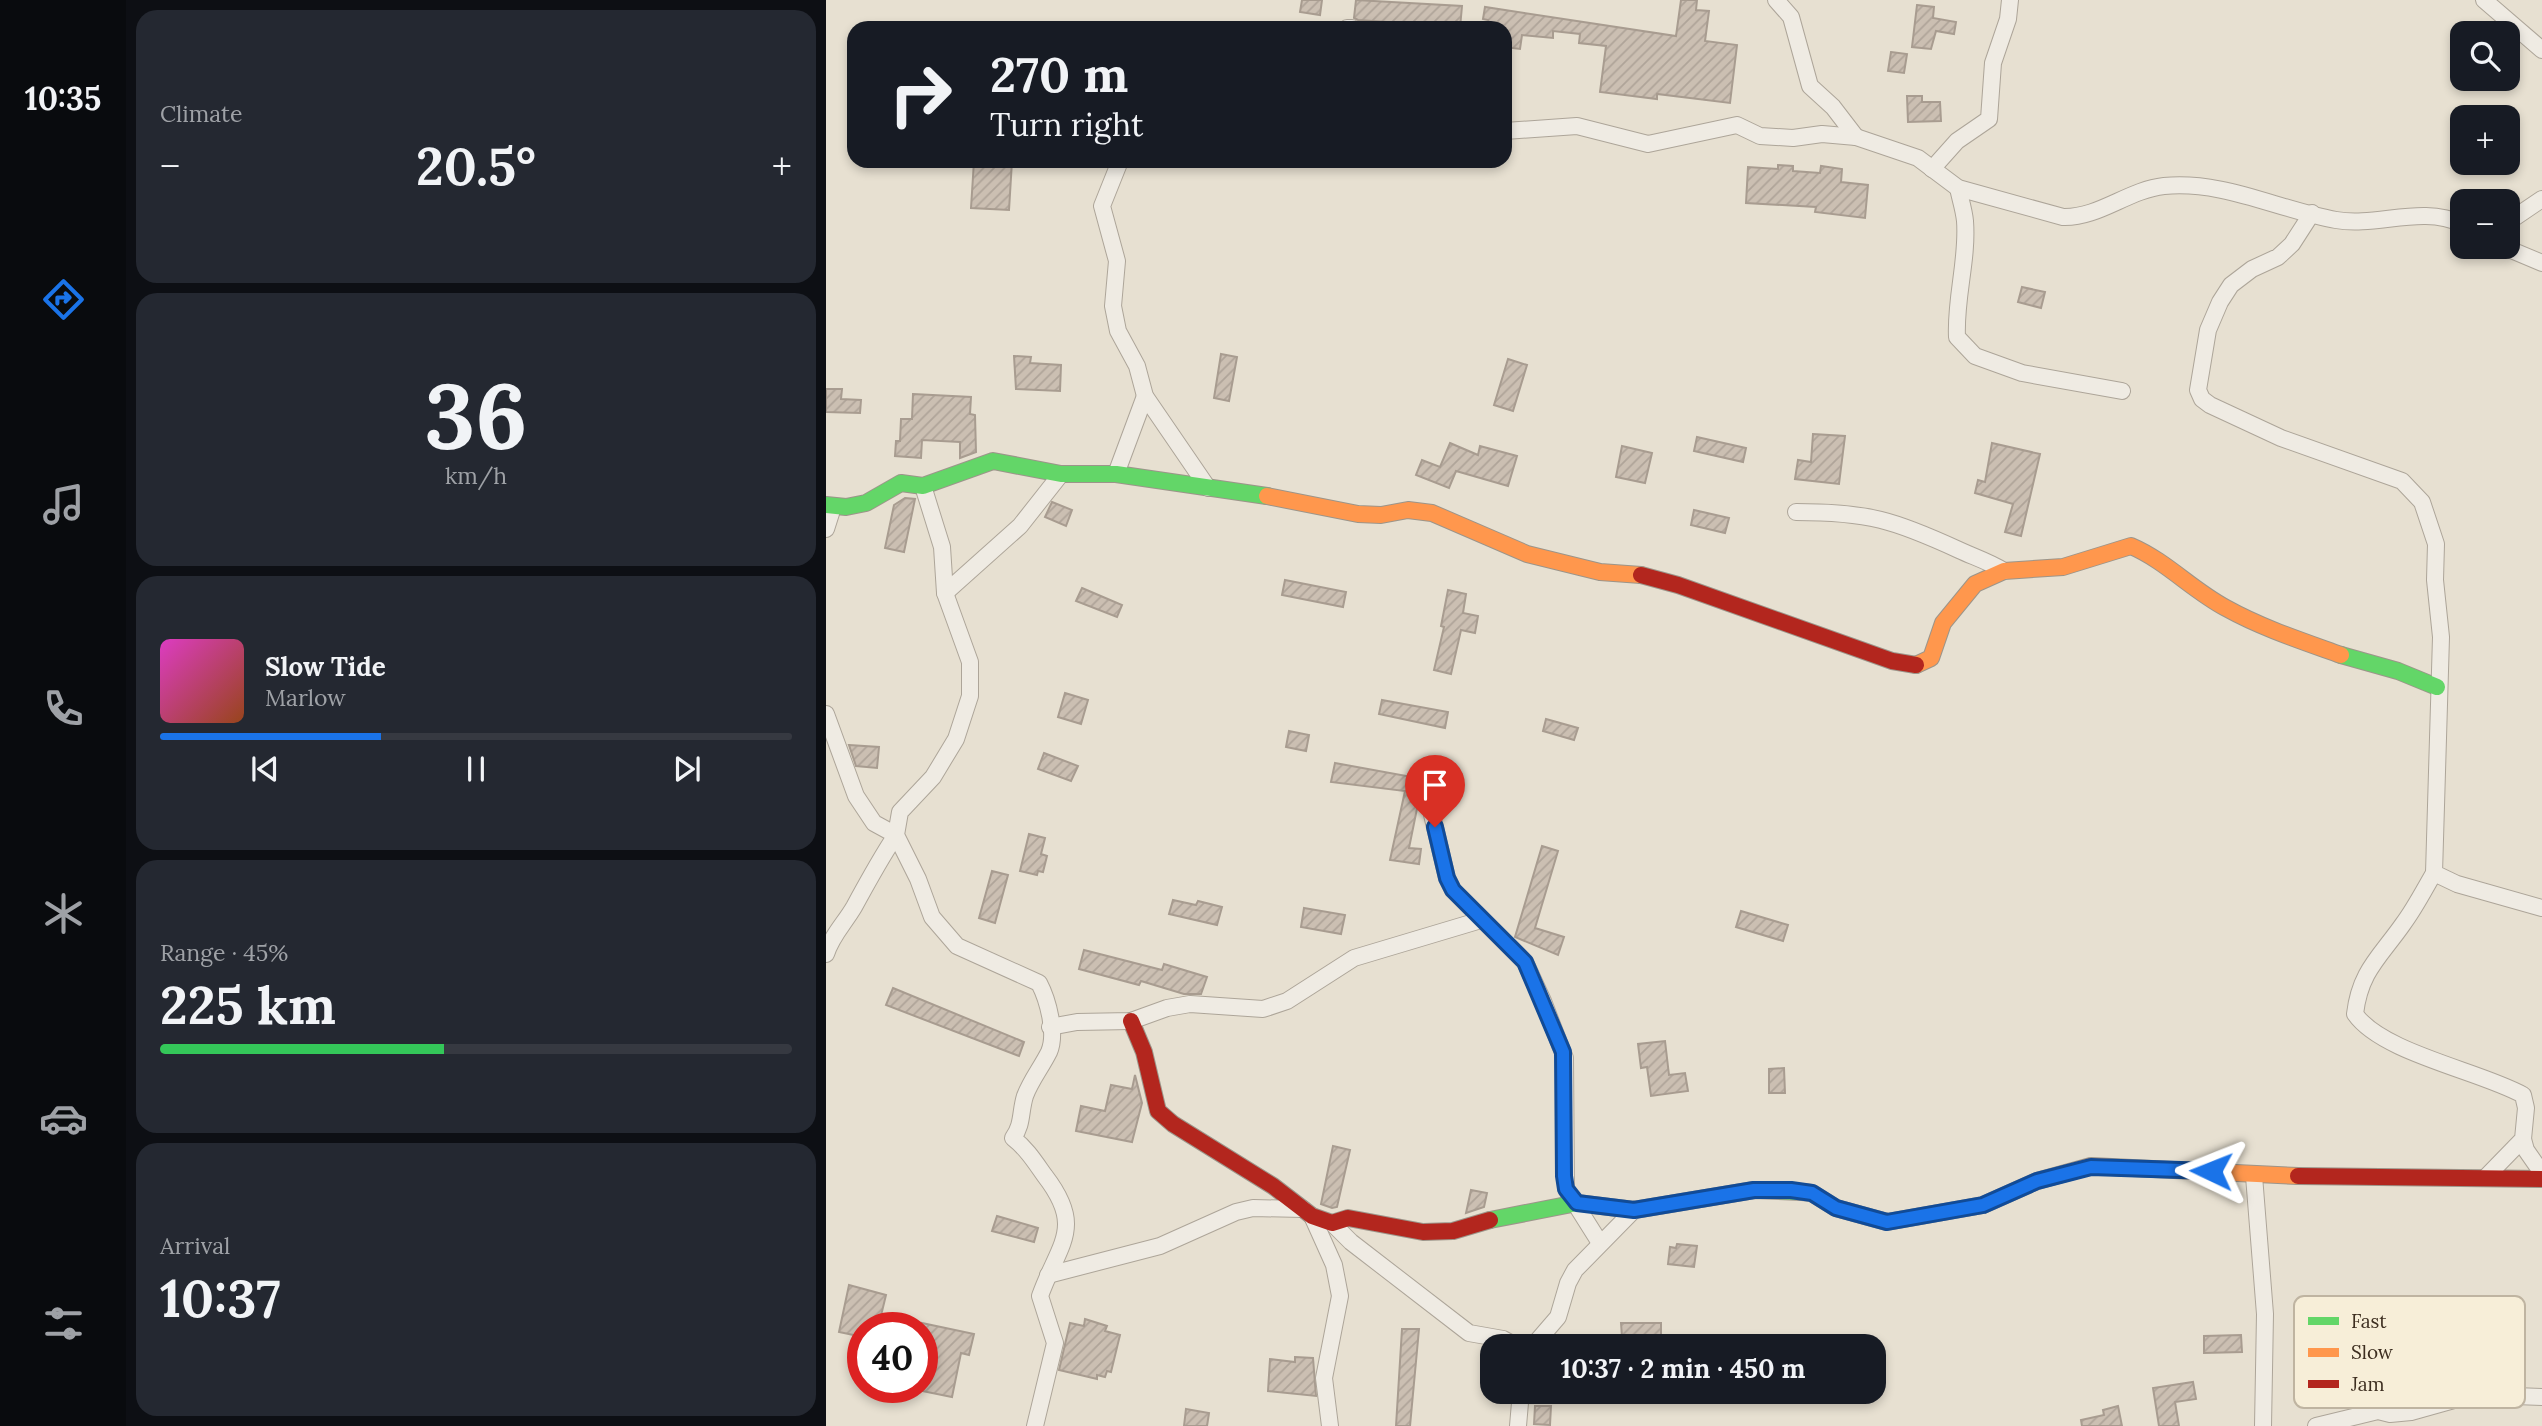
<!DOCTYPE html>
<html lang="en">
<head>
<meta charset="utf-8">
<style>
  body { margin:0; font-family:Lora,serif; background:#242831; color:#f1f3f6; height:100vh; display:flex; flex-direction:column; font-size:26px; white-space:nowrap }
  * { box-sizing:border-box; margin:0 }
  p { font-size:23px; color:#9ea1a6 }
  .icon { flex:none; width:38px; height:38px; fill:none; stroke:currentColor; stroke-width:2; stroke-linecap:round; stroke-linejoin:round }
  .map { position:relative; flex:1; overflow:hidden }
  .drawer { display:flex; flex-direction:column; gap:10px; padding:10px; background:#0d0f14; width:700px }
  .drawer>* { flex:none }
  .hud { position:absolute; left:21px; top:21px; width:665px; height:147px; border-radius:21px; box-shadow:0 4px 10px #0003; background:#171b24; color:#f1f3f6; overflow:hidden }
  .buttons { position:absolute; left:1624px; top:21px; display:grid; gap:14px }
  .buttons a { display:grid; place-items:center; width:70px; height:70px; border-radius:14px; background:#171b24; box-shadow:0 4px 10px #0003; font-size:35px }
  .speed { position:absolute; left:21px; top:1312px; display:flex; gap:14px; font-size:35px; font-weight:700; text-align:center }
  .speed>* { display:grid; place-content:center; width:91px; height:91px; border-radius:50%; background:#171b24; box-shadow:0 4px 10px #0003; line-height:1 }
  .speed .limit { border:10px solid #d22; background:#fff; color:#111 }
  .pin { position:absolute; display:grid; place-items:center; width:60px; height:60px; color:#fff; margin:-72px -30px; border-radius:50% 50% 50% 0; rotate:-45deg; box-shadow:0 0 7px #0007 }
  .pin .icon { rotate:45deg }
  .me { position:absolute; width:77px; margin:-38px; rotate:272deg; stroke-linejoin:round; filter:drop-shadow(0 0 5px #0008) }
  .turn { display:flex; align-items:center; gap:24px; height:147px; padding:0 28px; font-size:32px }
  .turn .icon { width:91px; height:91px; stroke-width:2.5 }
  .turn b { display:block; font-size:49px; line-height:60px }
  .big { font-size:52px; font-weight:700; line-height:1.1 }
  .drawer .widget { flex:1; display:flex; flex-direction:column; justify-content:center; gap:10px; min-width:0; padding:0 24px; border-radius:21px; background:#242831 }
  .drawer .dial { align-items:center; gap:0 }
  .dial b { font-size:91px; line-height:1 }
  .song { display:flex; align-items:center; gap:21px }
  .cover { width:84px; height:84px; border-radius:10px; background:linear-gradient(135deg,hsl(310 70% 55%),hsl(20 70% 35%)) }
  .played { height:7px; border-radius:4px; background:linear-gradient(90deg,#1a73e8 35%,#363941 35%) }
  .keys { display:flex; justify-content:space-around; direction:ltr }
  .heat { display:flex; justify-content:space-between; align-items:center; font-size:38px; direction:ltr }
  .charge { height:10px; border-radius:5px; background:linear-gradient(90deg,#34c759 45%,#363941 0) }
  .trip { position:absolute; left:654px; top:1334px; width:406px; height:70px; border-radius:21px; background:#171b24; box-shadow:0 4px 10px #0003; font-weight:700; line-height:70px; text-align:center }
  main { display:flex; flex:1; min-height:0 }
  .tabs { display:flex; flex-direction:column; width:126px; justify-content:space-around; align-items:center; background:#090b0e; color:#9ea1a6 }
  .tabs .icon { width:49px; height:49px }
  .tabs .current { color:#1a73e8 }
  .tabs b { font-size:32px; color:#f1f3f6 }
  .map>svg:first-child { display:block }
</style>
</head>
<body>
<main>
<nav class="tabs">
<b>10:35</b>
<svg class="icon current" aria-label="directions" viewBox="0 0 24 24"><path d="M12 3l9 9-9 9-9-9zM9 14v-3h6M13 9l2 2-2 2"/></svg>
<svg class="icon" aria-label="music" viewBox="0 0 24 24"><path d="M9 18V5l10-2v13"/><circle cx="6" cy="18" r="3"/><circle cx="16" cy="16" r="3"/></svg>
<svg class="icon" aria-label="phone" viewBox="0 0 24 24"><path d="M5 4h4l2 5-3 2q2 4 5 5l2-3 5 2v4C11 20 4 13 5 4z"/></svg>
<svg class="icon" aria-label="climate" viewBox="0 0 24 24"><path d="M12 3v18M4 7l16 10M4 17L20 7"/></svg>
<svg class="icon" aria-label="car" viewBox="0 0 24 24"><path d="M5 17H2v-5l4-1 3-4h7l3 4 3 1v5h-3M9 17h6M6 11h13"/><circle cx="7" cy="17" r="2"/><circle cx="17" cy="17" r="2"/></svg>
<svg class="icon" aria-label="filters" viewBox="0 0 24 24"><path d="M4 7h16M4 17h16"/><circle cx="9" cy="7" r="2"/><circle cx="15" cy="17" r="2"/></svg>
</nav>
<section class="drawer">
<div class="widget"><p>Climate</p>
<div class="heat"><a>−</a><b class="big">20.5°</b><a>+</a></div>
</div>
<div class="widget dial"><b>36</b><p>km/h</p></div>
<div class="widget">
<div class="song"><i class="cover"></i><div><b>Slow Tide</b><p>Marlow</p></div></div>
<div class="played"></div>
<div class="keys"><svg class="icon" aria-label="previous" viewBox="0 0 24 24"><path d="M18 5L8 12l10 7zM5 5v14"/></svg><svg class="icon" aria-label="pause" viewBox="0 0 24 24"><path d="M8 5v14M16 5v14"/></svg><svg class="icon" aria-label="next" viewBox="0 0 24 24"><path d="M6 5l10 7-10 7zM19 5v14"/></svg></div>
</div>
<div class="widget"><p>Range · 45%</p><b class="big">225 km</b><div class="charge"></div></div>
<div class="widget"><p>Arrival</p><b class="big">10:37</b></div>
</section>
<div class="map">
<svg width="1716" height="1426" viewBox="0 0 1716 1426">
  <defs>
    <pattern id="building-hatch" width="6" height="6" patternUnits="userSpaceOnUse" patternTransform="scale(1.75)"><rect width="6" height="6" fill="#cbbfb2"/><path d="M-1 1l2-2M0 6l6-6M5 7l2-2" fill="none" stroke="#afa499"/></pattern>
  </defs>
  <rect width="100%" height="100%" fill="#e7e0d1"/>
  <g fill="url(#building-hatch)" stroke="#a89c90" stroke-width="2">
    <path d="M476,0h20l-2,15 -20,-3z"/>
    <path d="M530,0l106,6 -2,22h-31v-3l-71,-5 -4,-2z"/>
    <path d="M855,0h16l-1,10 13,1 -4,30 32,4 -7,58 -73,-9v5l-57,-7 6,-46 -27,-3 1,-9 -27,-3v7l-31,-3 -2,14 -15,-2v-19h-18l1,-8 -5,-1 2,-12 191,29z"/>
    <path d="M1091,5l17,2 -1,11 23,4 -2,12 -18,-3 -5,18 -19,-2z"/>
    <path d="M1065,52l16,2 -3,19 -16,-2z"/>
    <path d="M1081,96h15v6h18l1,19 -33,1z"/>
    <path d="M148,161h38l-3,49 -38,-2z"/>
    <path d="M952,165l15,1v5l27,2 1,-7 21,3 -1,13 27,3 -3,33 -50,-6 1,-5 -70,-4 2,-36 30,2z"/>
    <path d="M1196,287l23,5 -4,16 -23,-6z"/>
    <path d="M395,354l16,3 -8,44 -15,-3z"/>
    <path d="M188,356l17,1 -1,6 31,2 -1,26 -44,-2z"/>
    <path d="M682,359l19,6 -14,46 -19,-6z"/>
    <path d="M0,389h16l-1,10 20,1 -1,13 -34,-1z"/>
    <path d="M87,394l58,3 -1,17 5,1 1,37 -16,6v-16l-38,-2 -1,18 -26,-2 1,-15h4l1,-22h11z"/>
    <path d="M987,434l32,2 -6,48 -44,-5 3,-19 13,2z"/>
    <path d="M871,437l49,11 -3,14 -49,-11z"/>
    <path d="M624,443l28,12 2,-9 37,10 -9,30 -52,-15 -7,17 -33,-13 6,-15 18,7z"/>
    <path d="M1166,443l48,11 -19,82 -16,-4 8,-28 -38,-11 3,-13 7,2z"/>
    <path d="M796,446l30,7 -7,30 -29,-6z"/>
    <path d="M79,498l10,1 -11,53 -19,-4 9,-43z"/>
    <path d="M226,502l20,8 -6,16 -21,-9z"/>
    <path d="M868,510l35,8 -4,15 -34,-8z"/>
    <path d="M459,580l61,12 -3,15 -61,-12z"/>
    <path d="M256,588l40,17 -5,12 -41,-16z"/>
    <path d="M622,590l18,4 -3,19 15,3 -3,17 -14,-3 -10,44 -17,-4 10,-43 -3,-1z"/>
    <path d="M239,693l23,7 -7,24 -23,-7z"/>
    <path d="M556,700l66,12 -3,16 -66,-14z"/>
    <path d="M720,719l32,9 -4,12 -31,-9z"/>
    <path d="M463,731l20,4 -3,16 -20,-4z"/>
    <path d="M23,745l30,2 -2,21 -21,-2z"/>
    <path d="M218,753l34,13 -7,15 -33,-12z"/>
    <path d="M509,763l88,16 -14,69 12,1 -2,15 -29,-4 15,-69 -74,-9z"/>
    <path d="M203,834l16,4 -4,16 6,2 -4,16 -5,-1 -1,4 -17,-4z"/>
    <path d="M716,846l16,5 -23,77 29,9 -6,18 -43,-18z"/>
    <path d="M166,871l16,4 -13,48 -16,-5z"/>
    <path d="M347,900l23,5 2,-4 24,6 -5,18 -48,-11z"/>
    <path d="M478,908l41,7 -4,19 -40,-7z"/>
    <path d="M915,911l47,14 -5,16 -47,-14z"/>
    <path d="M258,950l78,20 2,-6 43,13 -6,17h-17l-43,-13 -2,4 -60,-16z"/>
    <path d="M67,988l131,54 -5,14 -133,-51z"/>
    <path d="M839,1041l4,34 16,-2 3,18 -37,5 -4,-29 -6,1 -3,-24z"/>
    <path d="M958,1068l1,25h-16v-24z"/>
    <path d="M309,1075l7,28 -10,39 -56,-11 5,-25 24,5 6,-26 21,4z"/>
    <path d="M507,1146l17,4 -13,57 -5,1 -11,-4z"/>
    <path d="M645,1190l16,3 -3,14 -18,6z"/>
    <path d="M171,1216l41,12 -4,14 -42,-11z"/>
    <path d="M851,1244l20,2 -3,21 -26,-3 2,-17 6,1z"/>
    <path d="M23,1285l37,10 -8,33h-15v9l-24,-5z"/>
    <path d="M259,1319l22,7 -2,5 15,4 -9,37 -4,-1 -2,6 -8,-2v4l-38,-9 11,-47 14,3z"/>
    <path d="M96,1323l52,11 -5,21 -8,-2 -9,44 -30,-6z"/>
    <path d="M795,1323h40v14h-39z"/>
    <path d="M576,1329h17l-9,97h-14z"/>
    <path d="M1415,1335l1,17 -38,1v-17z"/>
    <path d="M469,1357l18,1 3,38 -48,-5 2,-32 25,3z"/>
    <path d="M1367,1382l3,17 -21,3 4,24h-20l-6,-38z"/>
    <path d="M709,1406h16l-1,19 -16,-1z"/>
    <path d="M1292,1406l4,20h-40l-1,-6 23,-5 -1,-5z"/>
    <path d="M360,1409l23,4 -2,13h-23z"/>
  </g>
  <g fill="none" stroke-linecap="round" stroke-linejoin="round">
    <defs>
      <g id="street">
        <path d="M950,0l15,17 19,69 23,21 23,30"/>
        <path d="M1658,0l58,50"/>
        <path d="M521,28h5"/>
        <path d="M679,131l72,-5 71,18 89,-19 23,11 33,2 29,-4 34,3 62,21 40,30 105,29c36,1 65,-27 101,-31 59,-6 115,24 172,34 42,7 86,-15 126,4"/>
        <path d="M294,161l-18,45 15,55 -4,45 5,25 19,35 8,30 63,92"/>
        <path d="M1106,169l25,-28 32,-22 4,-56 15,-44 2,-19"/>
        <path d="M1132,188c2,10 6,22 7,33 3,39 -10,77 -8,116l18,19 47,17 100,18"/>
        <path d="M1486,213l-20,31 -14,13 -26,12 -21,16 -11,17 -12,28 -10,60 4,9 8,6 71,33 121,43 20,21 14,42 -1,36 6,57 -7,236 23,11 85,24"/>
        <path d="M1682,222l34,-23"/>
        <path d="M1678,247l38,16"/>
        <path d="M290,474l29,-78"/>
        <path d="M97,486l19,61 3,46 25,69v34l-14,43 -23,38 -33,35 -4,23 22,44 14,38 25,29 82,37c9,17 18,51 10,69 -8,16 -18,28 -24,44 -5,16 -2,28 -12,42 14,11 22,24 32,38 40,52 14,67 -5,120l15,47 -20,83"/>
        <path d="M970,512c72,0 98,8 163,38 15,7 31,12 45,21"/>
        <path d="M0,529l7,-22"/>
        <path d="M119,593l75,-67 41,-52"/>
        <path d="M0,714l30,82 18,27 22,12c-16,24 -29,48 -42,72 -10,17 -22,28 -28,47"/>
        <path d="M603,802l18,76 6,12 72,72 18,39 22,57 1,131 34,54"/>
        <path d="M1608,873c-10,17 -19,35 -31,51 -23,33 -43,47 -48,90 27,39 125,57 168,81l3,13 -3,31 -37,38"/>
        <path d="M224,1027l27,-5 54,-1 36,-13 23,-4 73,5 24,-8 67,-43 127,-38"/>
        <path d="M1697,1139l3,11 16,23"/>
        <path d="M1428,1176l11,138 -2,112"/>
        <path d="M486,1216l22,49 6,31 -16,82 6,48"/>
        <path d="M506,1223l19,19 118,91 34,6 13,7"/>
        <path d="M222,1275l112,-29 76,-34 17,-4 50,1"/>
        <path d="M707,1346l25,-29 10,-34 7,-13 59,-60"/>
        <path d="M692,1426l3,-35"/>
        <path d="M1490,1426l62,-15 12,3 21,-2 50,-14 28,-3 53,2"/>
      </g>
      <g id="fast">
        <path d="M0,505l20,2 20,-4 35,-20 22,3 70,-25 68,13h55l151,22"/>
        <path d="M1515,655l57,16 39,16"/>
        <path d="M664,1220l87,-17 57,7 120,-20 48,2"/>
      </g>
      <g id="slow">
        <path d="M441,496l91,18 23,1 27,-5 24,3 95,41 73,18 41,3"/>
        <path d="M1090,665l15,-7 12,-35 32,-39 29,-13 59,-4 68,-21c35,15 61,44 95,62 36,20 76,33 115,47"/>
        <path d="M976,1192l10,1 24,15 51,14 96,-17 54,-24 54,-15 207,10"/>
      </g>
      <g id="jam">
        <path d="M815,575l37,10 214,76 24,4"/>
        <path d="M305,1021l13,31 14,59 15,13 100,62 39,30 20,7 16,-5 75,14 30,-1 37,-11"/>
        <path d="M1472,1176l244,3"/>
      </g>
    </defs>
    <use href="#street" stroke="#ada599" stroke-width="18"/>
    <use href="#fast" stroke="#9c958a" stroke-width="18"/>
    <use href="#slow" stroke="#9c958a" stroke-width="18"/>
    <use href="#jam" stroke="#9c958a" stroke-width="18"/>
    <use href="#street" stroke="#efebe3" stroke-width="16"/>
    <use href="#fast" stroke="#63d668" stroke-width="16"/>
    <use href="#slow" stroke="#ff974d" stroke-width="16"/>
    <use href="#jam" stroke="#b3261e" stroke-width="16"/>
  </g>
  <g fill="none" stroke-linecap="round" stroke-linejoin="round">
    <defs>
      <path id="route" d="M609,827l12,51 6,12 72,72 38,90 1,124 2,13 11,14 57,7 120,-20h37l21,3 24,15 51,14 96,-17 54,-24 54,-14 120,4"/>
    </defs>
    <use href="#route" stroke="#114b97" stroke-width="18"/>
    <use href="#route" stroke="#1a73e8" stroke-width="12"/>
  </g>
  <rect x="1468" y="1296" width="231" height="112" rx="10" fill="#f7eed8" stroke="#bfb4a1" stroke-width="2"/>
  <rect x="1482" y="1317" width="31" height="8" fill="#63d668"/>
  <rect x="1482" y="1348" width="31" height="9" fill="#ff974d"/>
  <rect x="1482" y="1380" width="31" height="8" fill="#b3261e"/>
  <g font-size="19" fill="#3d2e20">
    <text x="1525" y="1328">Fast</text>
    <text x="1525" y="1359">Slow</text>
    <text x="1525" y="1391">Jam</text>
  </g>
</svg>
<div class="buttons">
<a><svg class="icon" aria-label="search" viewBox="0 0 24 24"><circle cx="10" cy="10" r="6"/><path d="M15 15l6 6"/></svg></a>
<a>+</a>
<a>−</a>
</div>
<div class="speed"><div class="limit">40</div></div>
<div class="pin" style="left:609px;top:827px;background:#d93025"><svg class="icon" aria-label="arrive" viewBox="0 0 24 24"><path d="M6 21V4h12l-3 4 3 4H6"/></svg></div>
<svg class="me" style="left:1385px;top:1171px" viewBox="-20 -20 40 40"><path d="M0-17L14 15 0 8-14 15z" fill="#1a73e8" stroke="#fff" stroke-width="4"/></svg>
<div class="trip">10:37 · 2 min · 450 m</div>
<div class="hud">
<div class="turn"><svg class="icon" aria-label="right" viewBox="0 0 24 24"><path d="M7 20v-9h11M14 6l5 5-5 5"/></svg><div><b>270 m</b>Turn right</div></div>
</div>
</div>
</main>
</body>
</html>
